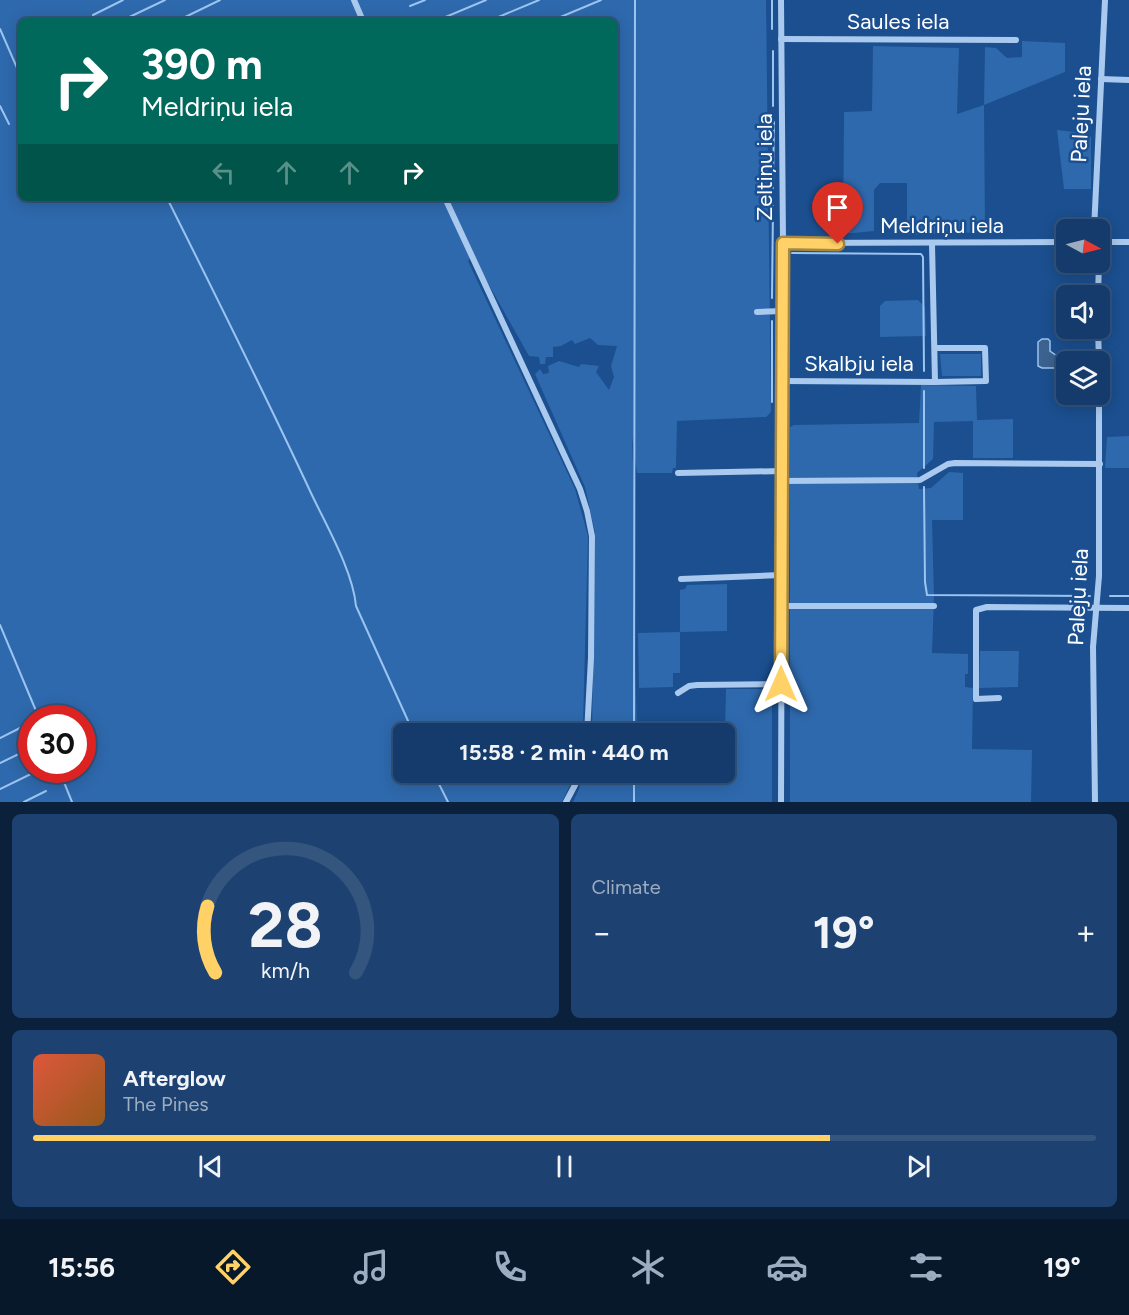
<!DOCTYPE html>
<html lang="en">
<head>
<meta charset="utf-8">
<style>
  body { margin:0; font-family:Figtree,sans-serif; background:#1d4271; color:#f1f3f6; height:100vh; display:flex; flex-direction:column; font-size:22px; white-space:nowrap }
  * { box-sizing:border-box; margin:0 }
  p { font-size:20px; color:#9dadc1 }
  .icon { flex:none; width:33px; height:33px; fill:none; stroke:currentColor; stroke-width:2; stroke-linecap:round; stroke-linejoin:round }
  .map { position:relative; height:802px; overflow:hidden }
  .sheet { display:flex; flex-direction:column; gap:12px; padding:12px; background:#0b203b; flex:1 }
  .sheet>* { flex:none }
  .guide { position:absolute; left:18px; top:18px; width:600px; height:183px; border-radius:9px; box-shadow:0 3px 15px #0003,0 0 0 2px #33557e; background:#00695c; color:#fff; overflow:hidden }
  .needle { width:39px; rotate:97deg }
  .buttons { position:absolute; left:1056px; top:219px; display:grid; gap:12px }
  .buttons a { display:grid; place-items:center; width:54px; height:54px; border-radius:9px; background:#143b6b; box-shadow:0 3px 15px #0003,0 0 0 2px #33557e; font-size:30px }
  .speed { position:absolute; left:18px; top:705px; display:flex; gap:12px; font-size:30px; font-weight:700; text-align:center }
  .speed>* { display:grid; place-content:center; width:78px; height:78px; border-radius:50%; background:#143b6b; box-shadow:0 3px 15px #0003,0 0 0 2px #33557e; line-height:1 }
  .speed .limit { border:9px solid #d22; background:#fff; color:#111 }
  .pin { position:absolute; display:grid; place-items:center; width:51px; height:51px; color:#fff; margin:-62px -26px; border-radius:50% 50% 50% 0; rotate:-45deg; box-shadow:0 0 6px #0007 }
  .pin .icon { rotate:45deg }
  .me { position:absolute; width:66px; margin:-33px; rotate:0deg; stroke-linejoin:round; filter:drop-shadow(0 0 4px #0008) }
  .turn { display:flex; align-items:center; gap:21px; height:126px; padding:0 24px; font-size:27px }
  .turn .icon { width:78px; height:78px; stroke-width:2.5 }
  .turn b { display:block; font-size:42px; line-height:51px }
  .lanes { display:flex; align-items:center; height:57px; padding:0 24px; background:#0003; justify-content:center; gap:30px; direction:ltr }
  .lanes .off { opacity:.35 }
  .big { font-size:45px; font-weight:700; line-height:1.1 }
  .sheet .widget { flex:1; display:flex; flex-direction:column; justify-content:center; gap:9px; min-width:0; padding:0 21px; border-radius:9px; background:#1d4271 }
  .sheet .dial { align-items:center; gap:0 }
  .dial svg { height:156px; overflow:visible; fill:none; stroke:#33557e; stroke-width:7; stroke-linecap:round; text-anchor:middle }
  .dial text { fill:#f1f3f6; stroke:none }
  .song { display:flex; align-items:center; gap:18px }
  .cover { width:72px; height:72px; border-radius:9px; background:linear-gradient(135deg,hsl(10 70% 55%),hsl(30 70% 35%)) }
  .played { height:6px; border-radius:3px; background:linear-gradient(90deg,#ffd166 75%,#33557e 75%) }
  .keys { display:flex; justify-content:space-around; direction:ltr }
  .heat { display:flex; justify-content:space-between; align-items:center; font-size:33px; direction:ltr }
  .sheet .tiles { flex:1; display:grid; gap:12px; grid-template-columns:1fr 1fr }
  .widget:last-child { grid-column:span 2 }
  .trip { position:absolute; left:393px; top:723px; width:342px; height:60px; border-radius:9px; background:#143b6b; box-shadow:0 3px 15px #0003,0 0 0 2px #33557e; font-weight:700; line-height:60px; text-align:center }
  .tabs { display:flex; height:96px; justify-content:space-around; align-items:center; background:#08182b; color:#9dadc1 }
  .tabs .icon { width:42px; height:42px }
  .tabs .on { color:#ffd166 }
  .tabs b { font-size:27px; color:#f1f3f6 }
  .map>svg:first-child { display:block }
</style>
</head>
<body>
<div class="map">
<svg width="1129" height="802" viewBox="0 0 1129 802">
  <rect width="100%" height="100%" fill="#1b4f8f"/>
  <g fill="#2e69ad" fill-rule="evenodd">
    <path d="M0,0h766l5,412 -5,5 -89,4 -1,47h-3l-1,5h-35l-5,-36 3,80 -2,69 4,147h-45l3,-201 -10,-45 -50,-113 5,-5 3,5 6,-1 -1,-7 11,-5 20,6 2,-3 18,2 -3,6 13,18 5,-13 -3,-11 6,-20 -19,-1 -8,-7 -15,6 -3,-4 -11,6 -8,1v10h-7l-1,7h-5l-1,-7 -10,-1 -57,-101 -4,6 107,228 13,47 -5,188 -2,9 -177,1v38l169,1 -3,12 -8,17h-562zM21,21h594v177h-594zM32,718h50v52h-50z"/>
    <path d="M1022,41l43,2v29l-81,33 1,127 -78,3v-52h-27l-6,7v41l-31,3 1,-118v-4l28,-1 1,-65 86,2 -2,66 27,-9 1,-58 11,1 11,10 15,-1z"/>
    <path d="M1057,130l26,3 8,4v52h-27z"/>
    <path d="M918,300l7,7 1,29 -46,1v-31l5,-5z"/>
    <path d="M940,354h41v22h-39z"/>
    <path d="M921,385l55,1 1,34 36,-1v39h-40v-37l-39,1 -1,37 -16,14 2,16 12,-1 18,-16 14,1v47h-31l2,77 -2,56 36,1v20h-3v13l8,1 -1,61 60,1 -1,52h-241v-375l4,-2 125,-2z"/>
    <path d="M1129,436v32h-24l2,-31z"/>
    <path d="M727,584v47l-47,1v41h-7v14l-34,1 -1,-55 42,-1v-42l5,-1 2,-4z"/>
    <path d="M980,651h39l-1,36 -39,1z"/>
    <path d="M726,689h41l5,4v109h-199l6,-13 3,-16 142,-1z"/>
  </g>
  <path fill="#3c6290" stroke="#9cc4f0" stroke-width="1.5" d="M1042,339h6l2,2v10l10,7 -3,10h-15l-4,-2v-24z"/>
  <g fill="none" stroke-linecap="round" stroke-linejoin="round">
    <g stroke="#9cc4f0" stroke-width="2">
      <path d="M772,0v29"/>
      <path d="M410,6l15,-6"/>
      <path d="M93,15l30,-15"/>
      <path d="M121,21l44,-21"/>
      <path d="M177,21l43,-21"/>
      <path d="M436,21l50,-21"/>
      <path d="M489,21l50,-21"/>
      <path d="M551,21l50,-21"/>
      <path d="M0,29l21,48"/>
      <path d="M615,45l2,-1"/>
      <path d="M773,51v55"/>
      <path d="M0,106l9,18"/>
      <path d="M773,188l1,-66"/>
      <path d="M167,198c49,98 98,196 144,295 15,32 42,78 45,113l58,128"/>
      <path d="M792,253l129,1 2,3 1,114"/>
      <path d="M772,298l1,-92"/>
      <path d="M772,321v81"/>
      <path d="M924,391v77"/>
      <path d="M924,487l1,95 2,13 163,1"/>
      <path d="M1110,596h19"/>
      <path d="M0,625l39,93"/>
      <path d="M634,734l1,-734"/>
      <path d="M0,738l20,-10"/>
      <path d="M0,763l27,-13"/>
      <path d="M59,770l13,32"/>
      <path d="M433,772l15,30"/>
      <path d="M634,772v30"/>
      <path d="M0,789l35,-17"/>
      <path d="M24,802l22,-11"/>
    </g>
    <g stroke="#a9c9ee" stroke-width="6">
      <path d="M354,0l9,21"/>
      <path d="M781,39l235,1"/>
      <path d="M1101,79l28,1"/>
      <path d="M445,198l135,291 7,22 5,25 -1,122 -4,76"/>
      <path d="M1094,230l11,-230"/>
      <path d="M1100,242h29"/>
      <path d="M783,243l283,-1"/>
      <path d="M1100,259v-17"/>
      <path d="M1098,296l1,-34"/>
      <path d="M757,312l25,-1"/>
      <path d="M1098,328l1,34"/>
      <path d="M935,348h50l1,33 -51,1"/>
      <path d="M782,381l153,1 -3,-138"/>
      <path d="M678,473l104,-2"/>
      <path d="M782,481l138,-1 28,-16 7,-1 145,1"/>
      <path d="M681,579l100,-4"/>
      <path d="M781,606h153"/>
      <path d="M678,693l11,-7 8,-1 84,-1"/>
      <path d="M999,698l-23,1v-89l11,-3 142,1"/>
      <path d="M566,802l9,-17 3,-13"/>
      <path d="M781,802l2,-559 -2,-243"/>
      <path d="M1095,802l-2,-155 6,-71v-182"/>
    </g>
  </g>
  <g fill="none" stroke-linecap="round" stroke-linejoin="round">
    <defs>
      <path id="route" d="M781,684l2,-441 55,1"/>
    </defs>
    <use href="#route" stroke="#a68842" stroke-width="15"/>
    <use href="#route" stroke="#ffd166" stroke-width="10"/>
  </g>
  <g text-anchor="middle" dominant-baseline="central" stroke-width="5" stroke-linejoin="round" paint-order="stroke">
    <g font-size="22" fill="#fff" stroke="#1b4f8f">
      <text x="898" y="21">Saules iela</text>
      <text transform="translate(1081 114) rotate(-87)">Paleju iela</text>
      <text transform="translate(764 167) rotate(-90)">Zeltiņu iela</text>
      <text x="942" y="225">Meldriņu iela</text>
      <text x="859" y="363">Skalbju iela</text>
      <text transform="translate(1078 597) rotate(-87)">Paleju iela</text>
    </g>
  </g>
</svg>
<div class="buttons">
<a><svg class="needle" viewBox="-14 -14 28 28"><path d="M0-13l5 13h-10z" fill="#e53935"/><path d="M0 13l5-13h-10z" fill="#9dadc1"/></svg></a>
<a><svg class="icon" aria-label="sound" viewBox="0 0 24 24"><path d="M4 9h4l5-4v14l-5-4H4zM17 9q2 3 0 6"/></svg></a>
<a><svg class="icon" aria-label="layers" viewBox="0 0 24 24"><path d="M12 4l9 5-9 5-9-5zM3 14l9 5 9-5"/></svg></a>
</div>
<div class="speed"><div class="limit">30</div></div>
<div class="pin" style="left:838px;top:244px;background:#d93025"><svg class="icon" aria-label="arrive" viewBox="0 0 24 24"><path d="M6 21V4h12l-3 4 3 4H6"/></svg></div>
<svg class="me" style="left:781px;top:684px" viewBox="-20 -20 40 40"><path d="M0-17L14 15 0 8-14 15z" fill="#ffd166" stroke="#fff" stroke-width="4"/></svg>
<div class="trip">15:58 · 2 min · 440 m</div>
<div class="guide">
<div class="turn"><svg class="icon" aria-label="right" viewBox="0 0 24 24"><path d="M7 20v-9h11M14 6l5 5-5 5"/></svg><div><b>390 m</b>Meldriņu iela</div></div>
<div class="lanes"><svg class="icon off" aria-label="left" viewBox="0 0 24 24"><path d="M17 20v-9H6M10 6l-5 5 5 5"/></svg><svg class="icon off" aria-label="ahead" viewBox="0 0 24 24"><path d="M12 20V5M6 11l6-6 6 6"/></svg><svg class="icon off" aria-label="ahead" viewBox="0 0 24 24"><path d="M12 20V5M6 11l6-6 6 6"/></svg><svg class="icon" aria-label="right" viewBox="0 0 24 24"><path d="M7 20v-9h11M14 6l5 5-5 5"/></svg></div>
</div>
</div>
<section class="sheet">
<div class="tiles">
<div class="widget dial"><svg viewBox="0 0 100 80">
<path d="M14 69A42 42 0 1 1 86 69"/>
<path d="M14 69A42 42 0 0 1 10 35" stroke="#ffd166"/>
<text x="50" y="56" font-size="32" font-weight="700">28</text>
<text x="50" y="72" font-size="11">km/h</text>
</svg></div>
<div class="widget"><p>Climate</p>
<div class="heat"><a>−</a><b class="big">19°</b><a>+</a></div>
</div>
<div class="widget">
<div class="song"><i class="cover"></i><div><b>Afterglow</b><p>The Pines</p></div></div>
<div class="played"></div>
<div class="keys"><svg class="icon" aria-label="previous" viewBox="0 0 24 24"><path d="M18 5L8 12l10 7zM5 5v14"/></svg><svg class="icon" aria-label="pause" viewBox="0 0 24 24"><path d="M8 5v14M16 5v14"/></svg><svg class="icon" aria-label="next" viewBox="0 0 24 24"><path d="M6 5l10 7-10 7zM19 5v14"/></svg></div>
</div>
</div>
</section>
<nav class="tabs">
<b>15:56</b>
<svg class="icon on" aria-label="directions" viewBox="0 0 24 24"><path d="M12 3l9 9-9 9-9-9zM9 14v-3h6M13 9l2 2-2 2"/></svg>
<svg class="icon" aria-label="music" viewBox="0 0 24 24"><path d="M9 18V5l10-2v13"/><circle cx="6" cy="18" r="3"/><circle cx="16" cy="16" r="3"/></svg>
<svg class="icon" aria-label="phone" viewBox="0 0 24 24"><path d="M5 4h4l2 5-3 2q2 4 5 5l2-3 5 2v4C11 20 4 13 5 4z"/></svg>
<svg class="icon" aria-label="climate" viewBox="0 0 24 24"><path d="M12 3v18M4 7l16 10M4 17L20 7"/></svg>
<svg class="icon" aria-label="car" viewBox="0 0 24 24"><path d="M5 17H2v-5l4-1 3-4h7l3 4 3 1v5h-3M9 17h6M6 11h13"/><circle cx="7" cy="17" r="2"/><circle cx="17" cy="17" r="2"/></svg>
<svg class="icon" aria-label="filters" viewBox="0 0 24 24"><path d="M4 7h16M4 17h16"/><circle cx="9" cy="7" r="2"/><circle cx="15" cy="17" r="2"/></svg>
<b>19°</b>
</nav>
</body>
</html>
